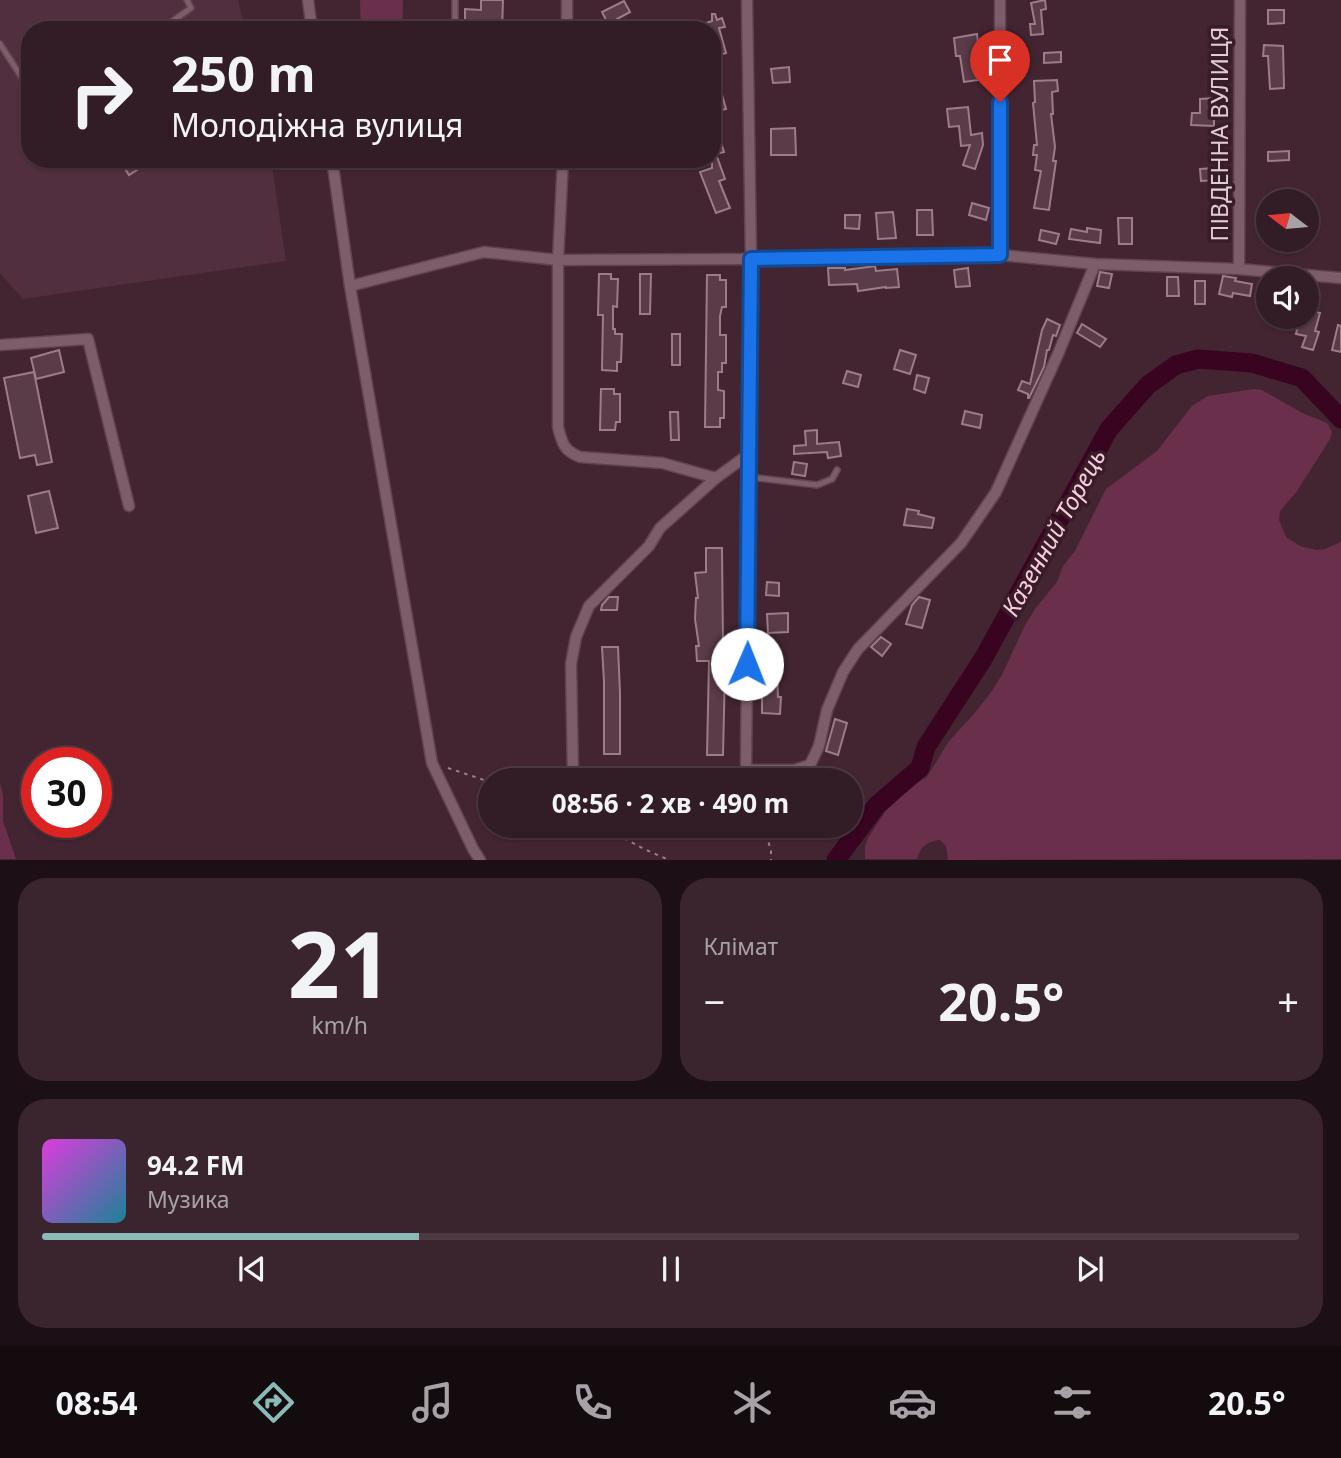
<!DOCTYPE html>
<html lang="uk">
<head>
<meta charset="utf-8">
<style>
  body { margin:0; font-family:"Noto Sans",sans-serif; background:#3a252e; color:#f1f3f6; height:100vh; display:flex; flex-direction:column; font-size:26px; white-space:nowrap }
  * { box-sizing:border-box; margin:0 }
  p { font-size:23px; color:#a8a1a7 }
  .icon { flex:none; width:38px; height:38px; fill:none; stroke:currentColor; stroke-width:2; stroke-linecap:round; stroke-linejoin:round }
  .map { position:relative; height:860px; overflow:hidden }
  .details { display:flex; flex-direction:column; gap:18px; padding:18px; background:#1c0f15; flex:1 }
  .details>* { flex:none }
  .banner { position:absolute; left:21px; top:21px; width:700px; height:147px; border-radius:28px; box-shadow:0 2px 5px #0004,0 0 0 2px #4d3a43; background:#321c26; color:#f1f3f6; overflow:hidden }
  .needle { width:46px; rotate:286deg }
  .tools { position:absolute; left:1256px; top:189px; display:grid; gap:14px }
  .tools a { display:grid; place-items:center; width:63px; height:63px; border-radius:50%; background:#321c26; box-shadow:0 2px 5px #0004,0 0 0 2px #4d3a43; font-size:35px }
  .speed { position:absolute; left:21px; top:747px; display:flex; gap:14px; font-size:35px; font-weight:700; text-align:center }
  .speed>* { display:grid; place-content:center; width:91px; height:91px; border-radius:50%; background:#321c26; box-shadow:0 2px 5px #0004,0 0 0 2px #4d3a43; line-height:1 }
  .speed .limit { border:10px solid #d22; background:#fff; color:#111 }
  .pin { position:absolute; display:grid; place-items:center; width:60px; height:60px; color:#fff; margin:-72px -30px; border-radius:50% 50% 50% 0; rotate:-45deg; box-shadow:0 0 7px #0007 }
  .pin .icon { rotate:45deg }
  .me { position:absolute; width:77px; margin:-38px; rotate:1deg; stroke-linejoin:round; filter:drop-shadow(0 0 5px #0008) }
  .turn { display:flex; align-items:center; gap:24px; height:147px; padding:0 35px; font-size:32px }
  .turn .icon { width:91px; height:91px; stroke-width:2.5 }
  .turn b { display:block; font-size:49px; line-height:60px }
  .big { font-size:52px; font-weight:700; line-height:1.1 }
  .details .widget { flex:1; display:flex; flex-direction:column; justify-content:center; gap:10px; min-width:0; padding:0 24px; border-radius:28px; background:#3a252e }
  .details .dial { align-items:center; gap:0 }
  .dial b { font-size:91px; line-height:1 }
  .song { display:flex; align-items:center; gap:21px }
  .cover { width:84px; height:84px; border-radius:10px; background:linear-gradient(135deg,hsl(300 70% 55%),hsl(190 70% 35%)) }
  .played { height:7px; border-radius:4px; background:linear-gradient(90deg,#8bbbb9 30%,#4d3a43 30%) }
  .keys { display:flex; justify-content:space-around; direction:ltr }
  .heat { display:flex; justify-content:space-between; align-items:center; font-size:38px; direction:ltr }
  .details .tiles { flex:1; display:grid; gap:18px; grid-template-columns:1fr 1fr }
  .widget:last-child { grid-column:span 2 }
  .trip { position:absolute; left:478px; top:768px; width:385px; height:70px; border-radius:35px; background:#321c26; box-shadow:0 2px 5px #0004,0 0 0 2px #4d3a43; font-weight:700; line-height:70px; text-align:center }
  .dock { display:flex; height:112px; justify-content:space-around; align-items:center; background:#140b0f; color:#a8a1a7 }
  .dock .icon { width:49px; height:49px }
  .dock .current { color:#8bbbb9 }
  .dock b { font-size:32px; color:#f1f3f6 }
  .map>svg:first-child { display:block }
</style>
</head>
<body>
<div class="map">
<svg width="1341" height="860" viewBox="0 0 1341 860">
  <rect width="100%" height="100%" fill="#432532"/>
  <path fill="#522f3e" d="M0,0h238l7,30h-215v129h241l15,102 -263,38 -23,-26z"/>
  <g fill="#6a304b">
    <path d="M360,0h43l-1,30h-41z"/>
    <path d="M1254,389l8,1 42,24 16,6 8,4 4,8 -2,7 -33,52 -17,20 -1,9 7,17 14,9 16,4 9,-1 16,-7v317l-393,1 -2,-14 -6,-6c-13,1 -20,7 -23,19h-52v-13l3,-8 17,-26 26,-26 16,-9 22,-36 25,-27 18,-23 11,-18 21,-46 11,-18 22,-27 6,-16 12,-15 31,-62 51,-38 35,-45 16,-10z"/>
    <path d="M0,783l3,12v26l13,38h-16z"/>
  </g>
  <g fill="none" stroke-linecap="round" stroke-linejoin="round">
    <path stroke="#380420" stroke-width="19" d="M836,860l41,-55 43,-37 6,-21 57,-88 126,-230 39,-44 28,-20 22,-6 54,4 50,15 39,41"/>
  </g>
  <g fill="#5a3b48" stroke="#9e7b89" stroke-width="2">
    <path d="M481,0h22l-1,30h-25v-9h-12v-12l16,1z"/>
    <path d="M1045,0l1,9 -5,1 2,24 -12,1 -1,-11h5l-4,-21z"/>
    <path d="M624,1l6,11 -13,7 4,11h-10l-9,-18z"/>
    <path d="M1268,10h16v13l-16,1z"/>
    <path d="M712,14h3l2,6 5,-2 3,9 -6,1 7,25 -14,4v-27h-20v-2l20,-7z"/>
    <path d="M977,34l2,19h-3l3,27 -15,2 -4,-26h-4l-2,-18z"/>
    <path d="M1264,45l19,1 1,42 -14,1 -2,-33h-5z"/>
    <path d="M1061,52v10l-17,1v-10z"/>
    <path d="M789,67l1,15 -17,1 -2,-14z"/>
    <path d="M1057,80l1,11 -6,1 1,22h-2l4,33 -2,14h3l-7,49 -15,-2 7,-37 -6,-1 2,-15h-4l1,-10h3l-4,-42 2,-1 -1,-21z"/>
    <path d="M721,91l5,18 -14,3v-18z"/>
    <path d="M1214,98v28l-23,-1 1,-12h8v-14z"/>
    <path d="M968,107l3,28 11,-2 1,12 -8,24 -12,-4 7,-20 -9,1 -2,-20 -10,1 -2,-18z"/>
    <path d="M714,121l10,31 -8,2 9,25 -6,2 11,27 -14,5 -16,-41 12,-4v-46z"/>
    <path d="M795,128l1,27h-25v-26z"/>
    <path d="M1289,151v9l-21,1v-9z"/>
    <path d="M119,159h35l-25,16z"/>
    <path d="M1217,168l1,12 -17,1 -1,-12z"/>
    <path d="M972,203l17,5 -3,12 -17,-5z"/>
    <path d="M917,210h15l1,25h-16z"/>
    <path d="M893,212l3,26 -18,1 -2,-26z"/>
    <path d="M845,215h15l-1,14 -14,-1z"/>
    <path d="M1118,218h14v26h-13z"/>
    <path d="M1087,228l14,2 -1,13 -31,-4 2,-10 16,3z"/>
    <path d="M1041,230l18,4 -3,10 -17,-4z"/>
    <path d="M875,266l1,5 21,-2 2,18 -13,1v-1l-28,4 -1,-7 -28,1 -1,-17h17v2z"/>
    <path d="M968,268l2,18 -14,1 -2,-17z"/>
    <path d="M1100,272l12,2 -3,14 -12,-2z"/>
    <path d="M599,274h12v5h7l-1,28 -4,-1v23h2v5h7l-1,28h-4v9l-15,-1 1,-55h-5z"/>
    <path d="M640,274h11l-1,40h-10z"/>
    <path d="M707,275h13v5h6v27h-4l-2,9v19h6v28h-4v9h-4v18l6,1v27h-4v9h-15z"/>
    <path d="M1223,276l13,2 -1,3 17,3 -2,12 -17,-3 -1,4 -13,-3z"/>
    <path d="M1167,277h11l1,19h-12z"/>
    <rect x="1195" y="281" width="10" height="23"/>
    <path d="M1307,310l13,3 -5,18 4,1 -6,18 -11,-3 4,-11 -10,-2 4,-17h7z"/>
    <path d="M1047,319l13,6 -4,11 -3,-1 -4,15h-2l-3,17 -15,31h-1v-4l-10,-4 4,-9 8,3 12,-54z"/>
    <path d="M1082,324l24,15 -6,8 -23,-14z"/>
    <path d="M1338,325l3,1v26l-9,-2z"/>
    <rect x="672" y="334" width="8" height="31"/>
    <path d="M59,350l5,22 -28,7 -5,-21z"/>
    <path d="M900,350l16,5 -6,19 -16,-5z"/>
    <path d="M847,371l14,4 -3,12 -15,-4z"/>
    <path d="M34,372l18,90 -15,3 -2,-10 -15,3 -16,-80z"/>
    <path d="M917,375l12,3 -4,15 -11,-4z"/>
    <path d="M601,389h13v5h6v28h-4l-1,8h-15z"/>
    <path d="M965,411l17,4 -2,13 -18,-4z"/>
    <path d="M670,412h8l1,28h-8z"/>
    <path d="M817,430v14l22,-2 2,14 -13,2 -1,-6 -33,2v-8l12,-1 -1,-14z"/>
    <path d="M794,462l13,2 -2,12 -13,-2z"/>
    <path d="M49,491l9,37 -22,5 -8,-37z"/>
    <path d="M907,509l12,2 -1,3 16,4 -2,10 -28,-3z"/>
    <path d="M706,548h16l1,98 1,23h1l-2,86h-16l2,-94h-12l-1,-15h3l-4,-27 1,-21h2l-3,-25 11,-1z"/>
    <path d="M767,582l12,1v13l-13,-1z"/>
    <path d="M609,597h9l-1,13h-16l1,-5z"/>
    <path d="M919,597l11,3 -8,28 -16,-4 6,-19z"/>
    <path d="M788,613v19l-20,1 -1,-19z"/>
    <path d="M881,637l10,7 -9,12 -11,-9z"/>
    <path d="M602,647h16l2,46v61h-16v-72z"/>
    <path d="M762,674h15l1,23h3l-1,17 -18,-1z"/>
    <path d="M835,719l12,4 -9,32 -12,-4z"/>
  </g>
  <g fill="none" stroke-linecap="round" stroke-linejoin="round">
    <defs>
      <g id="lane">
        <path d="M455,0v24l2,6"/>
        <path d="M160,30l31,-22 -4,-8"/>
        <path d="M0,44l30,46"/>
        <path d="M749,477l68,8 15,-6 5,-9"/>
      </g>
      <g id="street">
        <path d="M308,0l4,30"/>
        <path d="M567,0v30"/>
        <path d="M1000,0v255"/>
        <path d="M332,159l18,127 82,477 41,86 7,11"/>
        <path d="M563,159l-5,101v167c4,16 6,24 22,30l82,6 54,15 33,-24"/>
        <path d="M1239,269l1,-269"/>
        <path d="M350,286l134,-34 74,8 193,-1 249,-4 95,9 144,5 102,9"/>
        <path d="M0,345l88,-6 41,167"/>
        <path d="M746,770l5,-511 -4,-259"/>
        <path d="M607,780l-34,-4 -2,-112 5,-27 13,-31 60,-60 11,-18 56,-50"/>
        <path d="M732,780l14,-10h48l16,-5 9,-19 8,-36 16,-38 15,-23 103,-106 35,-51 62,-138 37,-90"/>
      </g>
    </defs>
    <use href="#lane" stroke="#5f434f" stroke-width="8"/>
    <use href="#street" stroke="#5f434f" stroke-width="13"/>
    <g stroke="#99818b" stroke-width="2" stroke-dasharray="3.5 5" stroke-linecap="butt">
      <path d="M448,768l42,14"/>
      <path d="M602,826l42,23 25,11"/>
      <path d="M764,826l7,25v9"/>
    </g>
    <use href="#lane" stroke="#7e5d6a" stroke-width="5"/>
    <use href="#street" stroke="#7e5d6a" stroke-width="10"/>
  </g>
  <g fill="none" stroke-linecap="round" stroke-linejoin="round">
    <defs>
      <path id="route" d="M747,664l4,-405 249,-4v-153"/>
    </defs>
    <use href="#route" stroke="#114b97" stroke-width="18"/>
    <use href="#route" stroke="#1a73e8" stroke-width="12"/>
  </g>
  <g text-anchor="middle" dominant-baseline="central" stroke-width="7" stroke-linejoin="round" paint-order="stroke">
    <g font-size="23" fill="#e0cdd4" stroke="#381c28">
      <text transform="translate(1219 134) rotate(-90)">ПІВДЕННА ВУЛИЦЯ</text>
    </g>
    <g font-size="24" font-style="italic" fill="#f9ccde" stroke="#381c28">
      <text transform="translate(1053 532) rotate(-61)">Казенний Торець</text>
    </g>
  </g>
</svg>
<div class="tools">
<a><svg class="needle" viewBox="-14 -14 28 28"><path d="M0-13l5 13h-10z" fill="#e53935"/><path d="M0 13l5-13h-10z" fill="#a8a1a7"/></svg></a>
<a><svg class="icon" aria-label="sound" viewBox="0 0 24 24"><path d="M4 9h4l5-4v14l-5-4H4zM17 9q2 3 0 6"/></svg></a>
</div>
<div class="speed"><div class="limit">30</div></div>
<div class="pin" style="left:1000px;top:102px;background:#d93025"><svg class="icon" aria-label="arrive" viewBox="0 0 24 24"><path d="M6 21V4h12l-3 4 3 4H6"/></svg></div>
<svg class="me" style="left:747px;top:664px" viewBox="-20 -20 40 40"><circle r="19" fill="#fff"/><path d="M0-13L10 11 0 6-10 11z" fill="#1a73e8"/></svg>
<div class="trip">08:56 · 2 хв · 490 m</div>
<div class="banner">
<div class="turn"><svg class="icon" aria-label="right" viewBox="0 0 24 24"><path d="M7 20v-9h11M14 6l5 5-5 5"/></svg><div><b>250 m</b>Молодіжна вулиця</div></div>
</div>
</div>
<section class="details">
<div class="tiles">
<div class="widget dial"><b>21</b><p>km/h</p></div>
<div class="widget"><p>Клімат</p>
<div class="heat"><a>−</a><b class="big">20.5°</b><a>+</a></div>
</div>
<div class="widget">
<div class="song"><i class="cover"></i><div><b>94.2 FM</b><p>Музика</p></div></div>
<div class="played"></div>
<div class="keys"><svg class="icon" aria-label="previous" viewBox="0 0 24 24"><path d="M18 5L8 12l10 7zM5 5v14"/></svg><svg class="icon" aria-label="pause" viewBox="0 0 24 24"><path d="M8 5v14M16 5v14"/></svg><svg class="icon" aria-label="next" viewBox="0 0 24 24"><path d="M6 5l10 7-10 7zM19 5v14"/></svg></div>
</div>
</div>
</section>
<nav class="dock">
<b>08:54</b>
<svg class="icon current" aria-label="directions" viewBox="0 0 24 24"><path d="M12 3l9 9-9 9-9-9zM9 14v-3h6M13 9l2 2-2 2"/></svg>
<svg class="icon" aria-label="music" viewBox="0 0 24 24"><path d="M9 18V5l10-2v13"/><circle cx="6" cy="18" r="3"/><circle cx="16" cy="16" r="3"/></svg>
<svg class="icon" aria-label="phone" viewBox="0 0 24 24"><path d="M5 4h4l2 5-3 2q2 4 5 5l2-3 5 2v4C11 20 4 13 5 4z"/></svg>
<svg class="icon" aria-label="climate" viewBox="0 0 24 24"><path d="M12 3v18M4 7l16 10M4 17L20 7"/></svg>
<svg class="icon" aria-label="car" viewBox="0 0 24 24"><path d="M5 17H2v-5l4-1 3-4h7l3 4 3 1v5h-3M9 17h6M6 11h13"/><circle cx="7" cy="17" r="2"/><circle cx="17" cy="17" r="2"/></svg>
<svg class="icon" aria-label="filters" viewBox="0 0 24 24"><path d="M4 7h16M4 17h16"/><circle cx="9" cy="7" r="2"/><circle cx="15" cy="17" r="2"/></svg>
<b>20.5°</b>
</nav>
</body>
</html>
